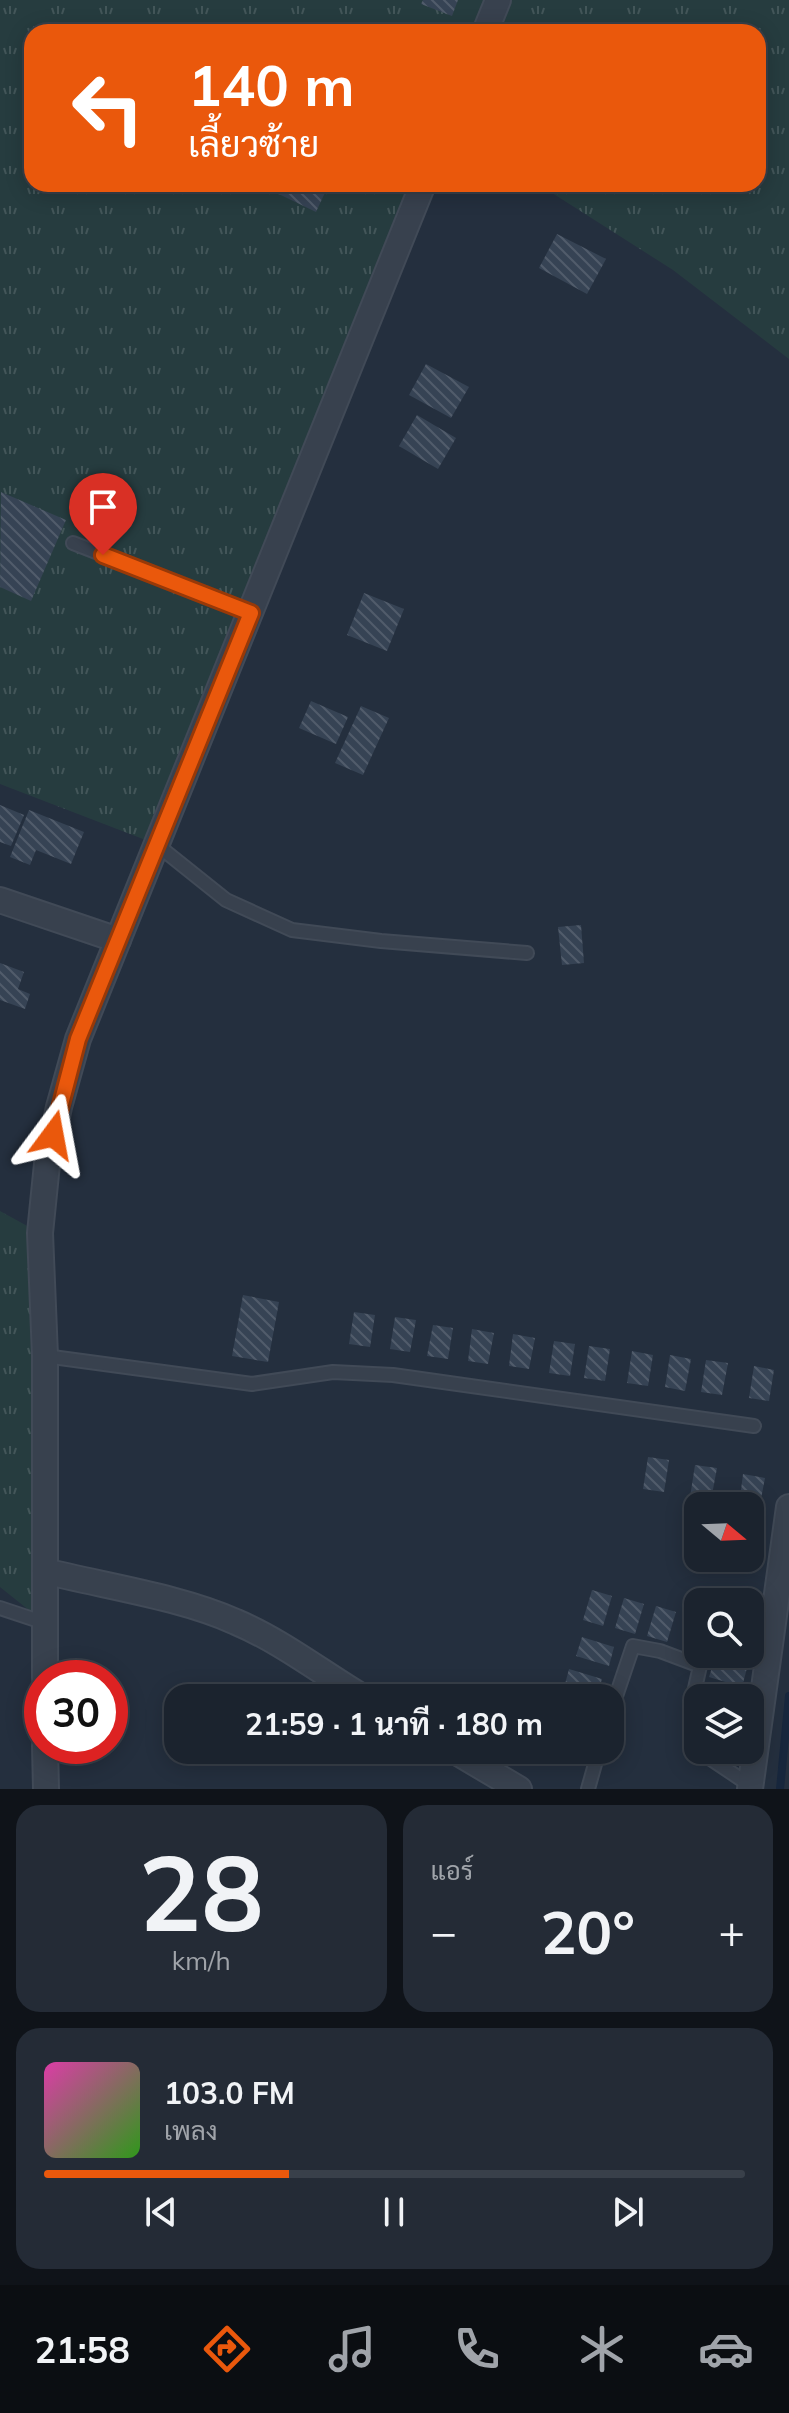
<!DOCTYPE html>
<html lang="th">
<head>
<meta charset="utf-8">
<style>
  body { margin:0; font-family:Mulish,Sarabun,sans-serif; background:#242b36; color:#f1f3f6; height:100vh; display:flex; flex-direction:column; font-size:30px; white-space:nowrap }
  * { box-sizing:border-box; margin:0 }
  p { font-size:26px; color:#a0a4aa }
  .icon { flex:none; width:44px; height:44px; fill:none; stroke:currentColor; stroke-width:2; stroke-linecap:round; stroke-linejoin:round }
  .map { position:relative; height:1789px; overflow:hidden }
  .panel { display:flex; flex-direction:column; gap:16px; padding:16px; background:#0f1319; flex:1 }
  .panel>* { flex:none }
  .guide { position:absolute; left:24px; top:24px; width:742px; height:168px; border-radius:24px; box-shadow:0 4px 20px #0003,0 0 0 2px #39404a; background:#ea580c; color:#fff; overflow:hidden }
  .needle { width:52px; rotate:109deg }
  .fabs { position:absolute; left:684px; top:1492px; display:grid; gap:16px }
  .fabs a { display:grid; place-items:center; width:80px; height:80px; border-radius:16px; background:#1b232e; box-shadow:0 4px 20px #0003,0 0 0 2px #39404a; font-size:40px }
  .speed { position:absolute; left:24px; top:1660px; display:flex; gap:16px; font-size:40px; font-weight:700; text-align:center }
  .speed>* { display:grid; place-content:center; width:104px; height:104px; border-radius:50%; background:#1b232e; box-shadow:0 4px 20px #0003,0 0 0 2px #39404a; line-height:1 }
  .speed .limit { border:12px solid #d22; background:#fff; color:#111 }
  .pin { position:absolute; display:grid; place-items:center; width:68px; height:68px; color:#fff; margin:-82px -34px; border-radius:50% 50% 50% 0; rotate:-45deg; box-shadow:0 0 8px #0007 }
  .pin .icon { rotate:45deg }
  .me { position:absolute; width:88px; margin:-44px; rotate:13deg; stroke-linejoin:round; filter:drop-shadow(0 0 6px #0008) }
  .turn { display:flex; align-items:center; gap:28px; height:168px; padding:0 32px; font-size:36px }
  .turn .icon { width:104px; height:104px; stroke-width:2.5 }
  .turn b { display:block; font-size:56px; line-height:68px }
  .big { font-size:60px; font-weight:700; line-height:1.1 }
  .panel .widget { flex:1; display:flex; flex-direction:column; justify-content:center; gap:12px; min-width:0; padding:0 28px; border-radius:24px; background:#242b36 }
  .panel .dial { align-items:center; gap:0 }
  .dial b { font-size:104px; line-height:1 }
  .song { display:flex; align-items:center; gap:24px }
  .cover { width:96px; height:96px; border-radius:12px; background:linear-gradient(135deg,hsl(320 70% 55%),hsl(110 70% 35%)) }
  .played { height:8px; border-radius:4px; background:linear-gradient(90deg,#ea580c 35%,#39404a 35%) }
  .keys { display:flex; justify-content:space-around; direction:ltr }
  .heat { display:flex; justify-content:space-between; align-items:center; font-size:44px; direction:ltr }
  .panel .tiles { flex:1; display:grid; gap:16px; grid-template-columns:1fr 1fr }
  .widget:last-child { grid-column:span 2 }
  .trip { position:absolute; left:164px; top:1684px; width:460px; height:80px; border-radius:24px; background:#1b232e; box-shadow:0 4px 20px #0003,0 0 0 2px #39404a; font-weight:700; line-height:80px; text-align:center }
  .tabs { display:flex; height:128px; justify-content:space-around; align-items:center; background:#0b0e12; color:#a0a4aa }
  .tabs .icon { width:56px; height:56px }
  .tabs .current { color:#ea580c }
  .tabs b { font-size:36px; color:#f1f3f6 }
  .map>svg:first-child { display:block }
</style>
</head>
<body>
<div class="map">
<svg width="789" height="1789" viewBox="0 0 789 1789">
  <defs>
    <pattern id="grass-tufts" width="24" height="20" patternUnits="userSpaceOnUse" patternTransform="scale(2)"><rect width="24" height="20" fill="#263c3f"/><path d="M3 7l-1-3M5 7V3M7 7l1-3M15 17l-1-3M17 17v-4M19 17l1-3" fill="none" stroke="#435659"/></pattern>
    <pattern id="building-back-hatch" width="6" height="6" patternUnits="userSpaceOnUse" patternTransform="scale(2)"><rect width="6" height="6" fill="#364354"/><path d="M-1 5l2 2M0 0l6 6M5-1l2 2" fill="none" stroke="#515c6b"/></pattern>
  </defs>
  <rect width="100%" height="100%" fill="#242f3e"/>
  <g fill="url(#grass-tufts)">
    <path d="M0,0h789v359l-116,-89 -135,-86h220v-152h-726v152h391l-267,660 -156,-60z"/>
    <path d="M0,1211l40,22 5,390 -45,-36z"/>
  </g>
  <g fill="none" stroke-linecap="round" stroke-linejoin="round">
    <path stroke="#17263c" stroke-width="8" d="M780,1789l9,-93"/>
  </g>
  <g fill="url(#building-back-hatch)">
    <path d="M423,0h35l-6,16 -31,-12z"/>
    <path d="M258,184h71l-13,28z"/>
    <path d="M557,234l49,25 -19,35 -48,-26z"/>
    <path d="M426,364l43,23 -18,31 -42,-23z"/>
    <path d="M417,415l39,23 -18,31 -39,-23z"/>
    <path d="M1,492l65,28 -35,81 -31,-14z"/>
    <path d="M364,593l40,16 -17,42 -40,-16z"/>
    <path d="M311,701l37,16 -12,27 -37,-16z"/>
    <path d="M361,706l28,12 -26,57 -28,-12z"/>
    <path d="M0,805l24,10 -13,31 -11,-4z"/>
    <path d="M29,810l55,22 -13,32 -35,-14 -6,15 -20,-8z"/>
    <path d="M581,925l3,38 -22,2 -4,-38z"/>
    <path d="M0,963l24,9 -6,17 12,5 -5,15 -25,-9z"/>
    <path d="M243,1295l36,7 -11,60 -36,-6z"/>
    <path d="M354,1312l21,3 -5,32 -21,-3z"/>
    <path d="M395,1317l21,3 -6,32 -20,-3z"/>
    <path d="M433,1325l20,3 -5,31 -21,-3z"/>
    <path d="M472,1329l22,4 -6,31 -20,-3z"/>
    <path d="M513,1334l22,4 -6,31 -20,-3z"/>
    <path d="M554,1341l21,3 -5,32 -21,-3z"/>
    <path d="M589,1346l21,3 -5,32 -21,-3z"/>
    <path d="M632,1351l21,4 -5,31 -21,-3z"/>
    <path d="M670,1355l21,4 -6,32 -20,-4z"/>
    <path d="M706,1360l22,3 -6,32 -21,-3z"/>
    <path d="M754,1366l20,4 -5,31 -20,-3z"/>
    <path d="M648,1457l21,3 -5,32 -21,-3z"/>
    <path d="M695,1465l22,3 -6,32 -21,-3z"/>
    <path d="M743,1474l22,4 -6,31 -20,-3z"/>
    <path d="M592,1590l20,6 -9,30 -20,-6z"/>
    <path d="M624,1598l20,6 -9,30 -20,-6z"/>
    <path d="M656,1606l20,6 -9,30 -20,-6z"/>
    <path d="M692,1612l6,1v33l-15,-4z"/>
    <path d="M582,1637l32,10 -5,19 -33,-10z"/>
    <path d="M715,1658l32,10 -5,19 -33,-10z"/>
    <path d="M569,1669l33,10 -6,19 -32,-10z"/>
    <path d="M541,1750h38l-3,11z"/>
  </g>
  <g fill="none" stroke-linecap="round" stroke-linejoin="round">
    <defs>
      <g id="lane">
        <path d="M73,543l178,70"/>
        <path d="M156,844l70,56 66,30 89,11 146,12"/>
        <path d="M45,1356l207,28 81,-12 60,3 361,51"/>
        <path d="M0,1608l45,15"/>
        <path d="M610,1714l23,-68 27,5 40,15 -9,40 7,21"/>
        <path d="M706,1750l2,7 43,29"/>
        <path d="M588,1789l11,-39"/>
      </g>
      <g id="street">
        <path d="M485,32l13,-32"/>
        <path d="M0,900l118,40"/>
        <path d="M45,1571c59,15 136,26 191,51 45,19 86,51 128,76"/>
        <path d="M45,1678v-322l-5,-123 7,-69 12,-57 19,-68 345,-855"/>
        <path d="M45,1746l1,43"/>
        <path d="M453,1750l66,39"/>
        <path d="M750,1789l39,-282"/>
      </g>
    </defs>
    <use href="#lane" stroke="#414a57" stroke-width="16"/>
    <use href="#street" stroke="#414a57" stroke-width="28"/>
    <use href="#lane" stroke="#38414e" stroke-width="12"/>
    <use href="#street" stroke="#38414e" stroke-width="24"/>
  </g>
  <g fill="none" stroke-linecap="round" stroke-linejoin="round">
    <defs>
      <path id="route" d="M53,1135l25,-96 173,-426 -148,-58"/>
    </defs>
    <use href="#route" stroke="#983908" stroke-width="20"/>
    <use href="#route" stroke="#ea580c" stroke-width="14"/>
  </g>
</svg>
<div class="fabs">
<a><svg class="needle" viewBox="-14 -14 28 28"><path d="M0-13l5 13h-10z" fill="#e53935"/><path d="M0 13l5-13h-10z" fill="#a0a4aa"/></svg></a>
<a><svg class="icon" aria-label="search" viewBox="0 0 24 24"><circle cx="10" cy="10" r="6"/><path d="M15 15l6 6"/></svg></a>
<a><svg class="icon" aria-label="layers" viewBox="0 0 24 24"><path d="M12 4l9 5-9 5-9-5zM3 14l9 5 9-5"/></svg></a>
</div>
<div class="speed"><div class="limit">30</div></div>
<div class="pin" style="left:103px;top:555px;background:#d93025"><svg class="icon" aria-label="arrive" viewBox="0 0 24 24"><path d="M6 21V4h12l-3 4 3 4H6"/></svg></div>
<svg class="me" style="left:53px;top:1135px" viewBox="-20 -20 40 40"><path d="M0-17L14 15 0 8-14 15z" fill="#ea580c" stroke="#fff" stroke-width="4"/></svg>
<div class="trip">21:59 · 1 นาที · 180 m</div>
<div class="guide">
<div class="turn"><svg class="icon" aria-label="left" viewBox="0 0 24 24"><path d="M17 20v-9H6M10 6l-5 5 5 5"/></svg><div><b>140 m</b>เลี้ยวซ้าย</div></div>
</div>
</div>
<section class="panel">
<div class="tiles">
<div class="widget dial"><b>28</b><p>km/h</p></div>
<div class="widget"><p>แอร์</p>
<div class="heat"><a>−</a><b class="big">20°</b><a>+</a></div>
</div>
<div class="widget">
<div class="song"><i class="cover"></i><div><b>103.0 FM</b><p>เพลง</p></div></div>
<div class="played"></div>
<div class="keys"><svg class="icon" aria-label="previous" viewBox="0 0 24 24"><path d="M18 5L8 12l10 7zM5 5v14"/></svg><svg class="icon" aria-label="pause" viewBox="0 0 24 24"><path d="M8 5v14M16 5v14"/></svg><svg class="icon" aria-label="next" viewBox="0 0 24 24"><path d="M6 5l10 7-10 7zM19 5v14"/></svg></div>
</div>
</div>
</section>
<nav class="tabs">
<b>21:58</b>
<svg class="icon current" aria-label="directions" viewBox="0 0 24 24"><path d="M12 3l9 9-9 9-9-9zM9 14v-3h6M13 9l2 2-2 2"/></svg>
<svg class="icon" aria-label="music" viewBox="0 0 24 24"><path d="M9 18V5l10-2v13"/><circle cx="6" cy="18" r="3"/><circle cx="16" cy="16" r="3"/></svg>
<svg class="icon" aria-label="phone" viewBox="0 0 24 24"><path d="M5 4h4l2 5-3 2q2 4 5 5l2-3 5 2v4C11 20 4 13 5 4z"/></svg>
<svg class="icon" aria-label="climate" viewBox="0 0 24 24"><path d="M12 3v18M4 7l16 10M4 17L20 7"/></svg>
<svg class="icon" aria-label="car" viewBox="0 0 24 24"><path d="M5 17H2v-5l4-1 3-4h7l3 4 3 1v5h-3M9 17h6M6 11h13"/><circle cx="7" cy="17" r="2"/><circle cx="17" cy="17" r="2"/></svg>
</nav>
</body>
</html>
